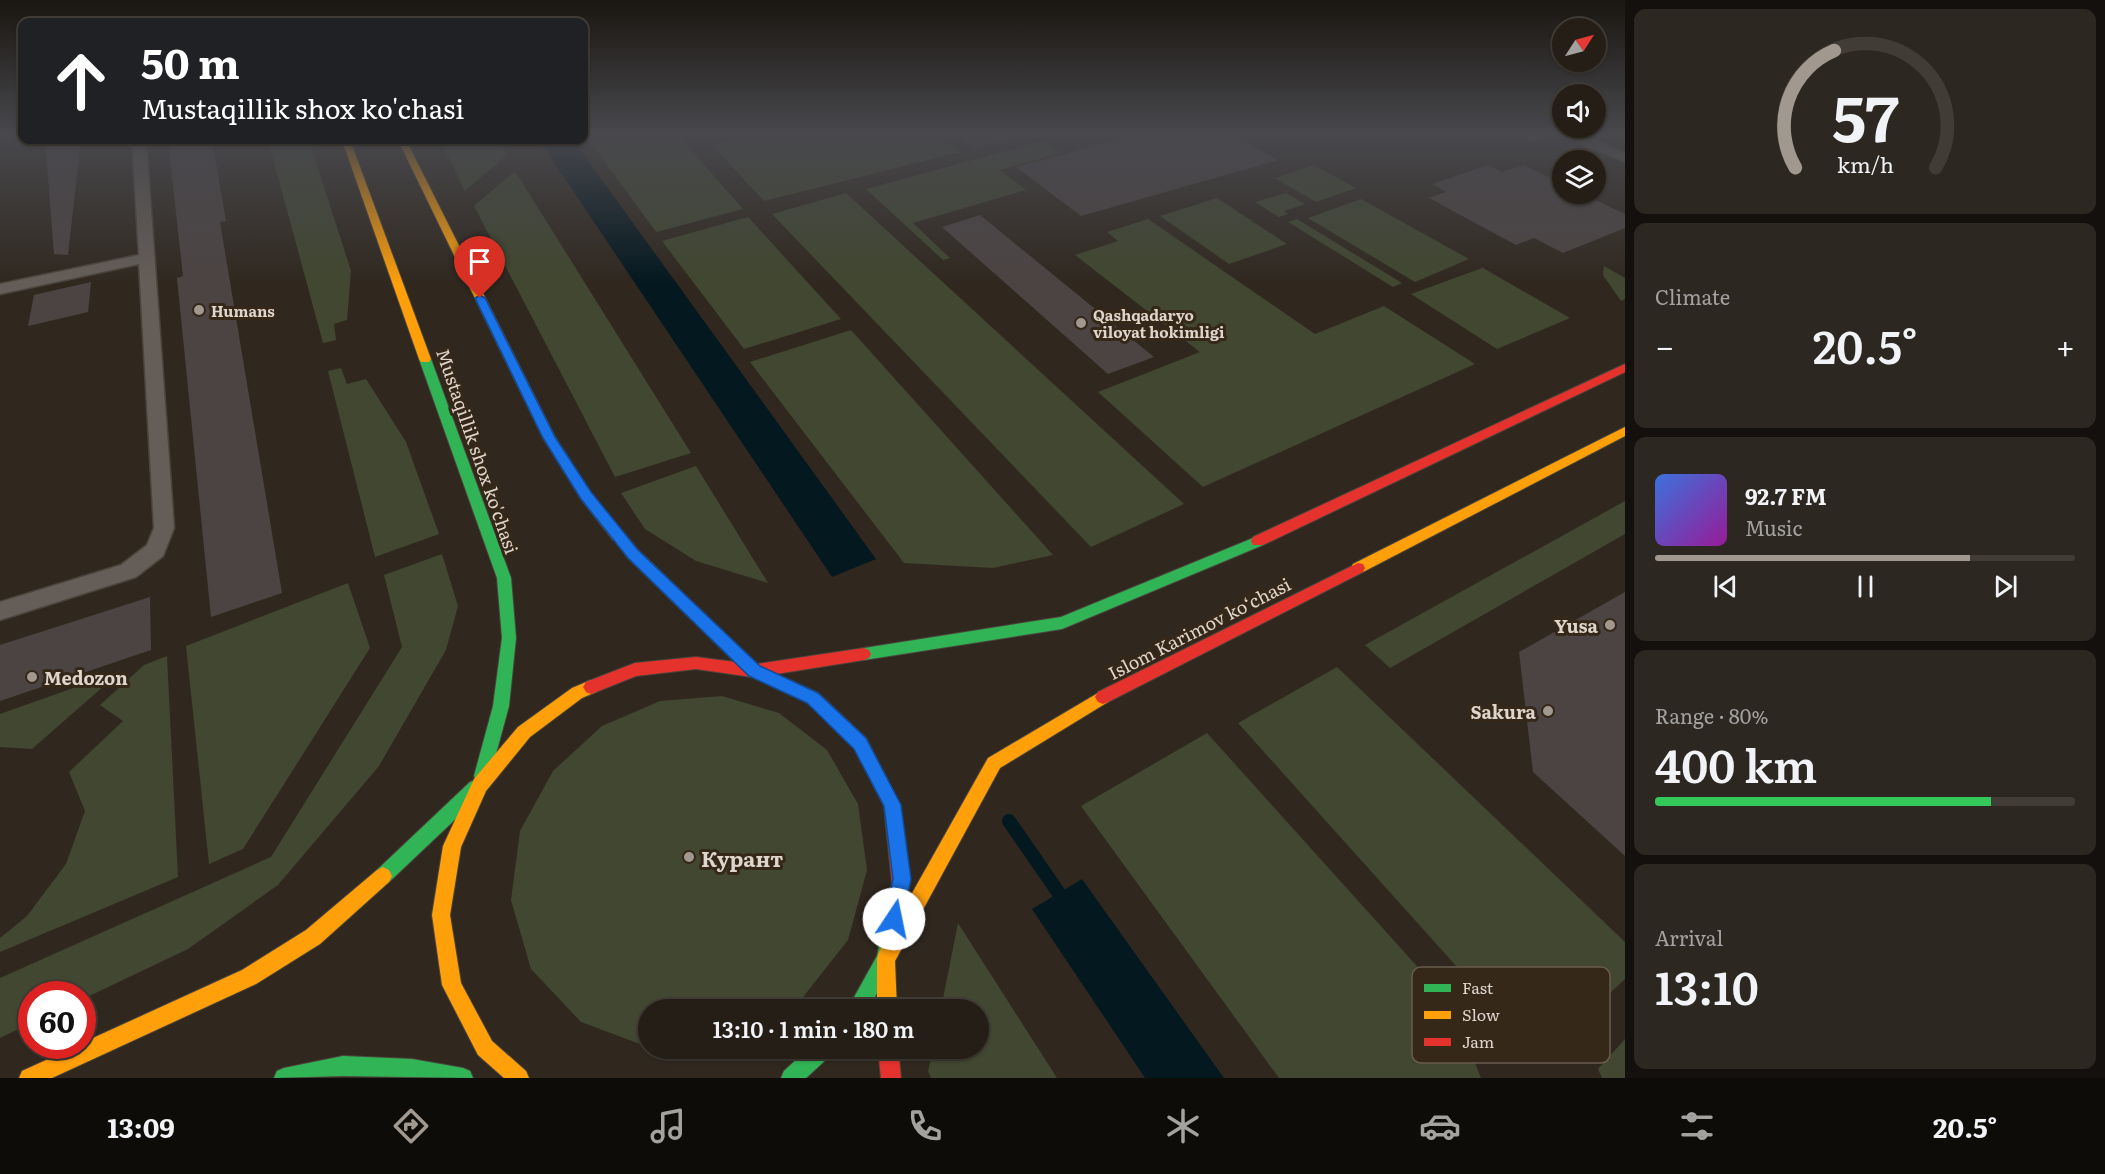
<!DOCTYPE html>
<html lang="en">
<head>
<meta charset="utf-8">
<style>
  body { margin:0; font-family:Literata,serif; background:#2c2720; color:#f1f3f6; height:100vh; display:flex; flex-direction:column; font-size:22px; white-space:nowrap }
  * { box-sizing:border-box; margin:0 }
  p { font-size:20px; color:#a3a2a1 }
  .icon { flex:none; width:33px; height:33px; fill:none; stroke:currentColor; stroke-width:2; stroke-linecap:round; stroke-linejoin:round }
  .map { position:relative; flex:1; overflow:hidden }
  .details { display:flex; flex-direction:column; gap:9px; padding:9px; background:#14100d; width:480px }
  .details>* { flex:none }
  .top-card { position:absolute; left:18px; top:18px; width:570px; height:126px; border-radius:12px; box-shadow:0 2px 4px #0004,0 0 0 2px #413c36; background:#202124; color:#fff; overflow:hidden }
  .needle { width:39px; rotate:54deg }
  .buttons { position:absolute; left:1552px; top:18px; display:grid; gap:12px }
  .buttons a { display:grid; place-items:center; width:54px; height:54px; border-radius:50%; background:#241e17; box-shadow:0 2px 4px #0004,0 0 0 2px #413c36; font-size:30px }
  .speed { position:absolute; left:18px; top:981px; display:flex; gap:12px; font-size:30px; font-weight:700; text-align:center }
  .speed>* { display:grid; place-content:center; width:78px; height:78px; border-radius:50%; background:#241e17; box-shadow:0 2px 4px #0004,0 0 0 2px #413c36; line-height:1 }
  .speed .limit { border:9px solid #d22; background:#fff; color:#111 }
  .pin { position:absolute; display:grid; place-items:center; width:51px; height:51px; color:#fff; margin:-62px -26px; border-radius:50% 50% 50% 0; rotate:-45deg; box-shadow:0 0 6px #0007 }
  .pin .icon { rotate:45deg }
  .me { position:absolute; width:66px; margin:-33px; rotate:11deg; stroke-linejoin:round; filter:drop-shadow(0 0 4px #0008) }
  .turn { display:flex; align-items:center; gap:21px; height:126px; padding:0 24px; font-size:27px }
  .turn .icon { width:78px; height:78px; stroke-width:2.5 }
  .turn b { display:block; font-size:42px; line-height:51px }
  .big { font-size:45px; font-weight:600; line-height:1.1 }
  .details .widget { flex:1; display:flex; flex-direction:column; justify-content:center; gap:9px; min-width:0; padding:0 21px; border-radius:12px; background:#2c2720 }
  .details .dial { align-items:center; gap:0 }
  .dial svg { height:156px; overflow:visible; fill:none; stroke:#413c36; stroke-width:7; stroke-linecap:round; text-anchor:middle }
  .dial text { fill:#f1f3f6; stroke:none }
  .song { display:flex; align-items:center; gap:18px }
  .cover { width:72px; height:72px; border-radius:9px; background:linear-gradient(135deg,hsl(220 70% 55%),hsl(300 70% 35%)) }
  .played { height:6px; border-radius:3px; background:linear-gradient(90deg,#a1988f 75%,#413c36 75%) }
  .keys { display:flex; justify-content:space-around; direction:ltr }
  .heat { display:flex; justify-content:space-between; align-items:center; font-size:33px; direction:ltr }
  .charge { height:9px; border-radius:4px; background:linear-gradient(90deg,#34c759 80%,#413c36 0) }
  .trip { position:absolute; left:638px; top:999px; width:351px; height:60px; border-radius:30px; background:#241e17; box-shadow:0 2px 4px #0004,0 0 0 2px #413c36; font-weight:600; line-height:60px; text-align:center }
  .tabs { display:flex; height:96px; justify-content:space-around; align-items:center; background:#0e0c09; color:#a3a2a1 }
  .tabs .icon { width:42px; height:42px }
  .tabs .on { color:#a1988f }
  .tabs b { font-size:27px; color:#f1f3f6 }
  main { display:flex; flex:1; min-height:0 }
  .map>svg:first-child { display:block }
</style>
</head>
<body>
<main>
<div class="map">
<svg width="1625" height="1078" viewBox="0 0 1625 1078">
  <rect width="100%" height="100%" fill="#30281f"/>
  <g fill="#414730">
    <path d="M584,133h92l67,76 -87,23z"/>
    <path d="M764,133h171l25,19 -196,49 -52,-56z"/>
    <path d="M953,133h78l-57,15z"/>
    <path d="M268,140h41l42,131 -4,49 -13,4 2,16 -13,3z"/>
    <path d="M440,140h60l7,15 -42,36z"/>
    <path d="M1043,141l18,12 -61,17 26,20 -113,33 37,35 -7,2 -77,-71z"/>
    <path d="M1314,165l42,23 -40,14 -41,-24z"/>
    <path d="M515,171l176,282 -76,24 -141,-271z"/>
    <path d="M846,193l338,311 -93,43 -319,-333z"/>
    <path d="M1286,193l19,11 -21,7 4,3 -9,3 -24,-15z"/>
    <path d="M1217,198l70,46 -58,20 -69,-48z"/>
    <path d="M1361,199l108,60 -54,23 -107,-64z"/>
    <path d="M748,217l93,102 -97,30 -82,-108z"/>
    <path d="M1148,219l167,115 69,-28 91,58 -272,123 -105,-95 102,-40 -125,-97 43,-14 -11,-9z"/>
    <path d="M1297,219l105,64 -9,4 -105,-65z"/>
    <path d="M1604,266l21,12v21l-4,2 -18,-26z"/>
    <path d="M1482,268h1l87,50 -73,31 -86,-55z"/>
    <path d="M851,330l202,225 -60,13 -89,-5 -154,-201z"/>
    <path d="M341,368l6,16 19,-5 40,63 33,92 -64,23 -47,-186z"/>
    <path d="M696,466l72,117 -72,-22 -51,-32 -24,-36z"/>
    <path d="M1625,501v33l-235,134 -25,-23z"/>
    <path d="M442,554l16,52 -12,44 -67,116 -101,119 -90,64 -105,50 -1,-5h-50l-1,29 -31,15v-60l271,-121 131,-210 -18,-72z"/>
    <path d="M348,583l22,65 -127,201 -34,15 -23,-218z"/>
    <path d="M167,656l11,221 -178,75v-14l27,-22 39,-52 19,-53 -16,-39 54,-51 -23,-16 44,-40z"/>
    <path d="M1337,667l288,275v37l-62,58 -39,-25 -23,4 -263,-293z"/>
    <path d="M121,671l-89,78 -32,-2v-33z"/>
    <path d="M722,696l57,17 48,37 31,54 9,66 -19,70 -48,61 -14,8 -138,1v37l-67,-25 -50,-53 -20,-69 9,-69 33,-60 49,-45 58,-25z"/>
    <path d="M1207,733l271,301 -3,29 6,15h-202l-198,-272z"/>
    <path d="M958,923l99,155h-126l-3,-7 5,-22 45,-1v-38l-37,-1z"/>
    <path d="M1625,1039v39h-23l-4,-9z"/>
  </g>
  <g fill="#04181f">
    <path d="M539,140h34l303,419 -44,18z"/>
    <path d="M1082,879l142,199h-79l-113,-169z"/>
  </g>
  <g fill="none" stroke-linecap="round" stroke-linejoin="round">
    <path stroke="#04181f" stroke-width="14" d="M1009,821l58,84"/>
  </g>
  <g fill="#4c4443">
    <path d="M1142,133h89l47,27 -197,56 -65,-49z"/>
    <path d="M45,140h36l-13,115 -14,-1z"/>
    <path d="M168,140h44l14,81 -6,1 62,371 -71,24 -34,-339 6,-2z"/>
    <path d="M1488,165l14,7 22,-7 39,19v10h20l42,20v14l-62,25 -29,-15 -18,7 -87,-47 17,-6 -14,-8z"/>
    <path d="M980,215l174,142 -46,17 -166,-147z"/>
    <path d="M91,282l-3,30 -60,14 6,-31z"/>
    <path d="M1625,592v264l-92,-84 -14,-120z"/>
    <path d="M150,597l1,53 -151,51v-56z"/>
  </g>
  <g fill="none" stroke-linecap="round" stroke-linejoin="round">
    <defs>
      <g id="lane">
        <path d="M1534,133h18l-13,7h-10l-2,-3z"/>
        <path d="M1562,133h16l47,20v9l-62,-26z"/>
        <path d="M132,140h14l28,388 -11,28 -27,21 -136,43v-18l121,-37 26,-20 7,-17 -15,-264 -139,30v-10l139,-29z"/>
      </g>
      <g id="fast">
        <path d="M425,355l6,4 80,219 5,60 -7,68 -19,70 -2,5 -6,3 2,4 -2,6 -93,88 -6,3 -6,-3 -3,-6 3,-6 93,-88 6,-2 -2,-4 19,-70 9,-68 -5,-60 -78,-219z"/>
        <path d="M1258,536l5,1 2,4 -2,4 -201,84 -198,31 -5,-2 -2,-4 2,-4 5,-2 197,-31z"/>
        <path d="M901,874l6,3 3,6 -15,76 -27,51h-21l30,-54 15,-73 3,-6z"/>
        <path d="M809,1048h25l-3,7 -25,23h-25l3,-7z"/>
        <path d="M343,1056l69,3 51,9 7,3 3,7 -130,-2 -69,2 3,-7 7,-3z"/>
      </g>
      <g id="slow">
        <path d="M342,140h8l81,219 -2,3h-8l-2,-3z"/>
        <path d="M398,140h8l149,297 36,56 32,39 2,4 -2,4h-10l-32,-41 -38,-61z"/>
        <path d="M1625,427v9l-262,136h-10l-2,-4 2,-4z"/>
        <path d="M591,680l5,2 3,5 -3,5 -14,6 -52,39 -44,54 -25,56 -11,68 11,68 31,58 34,30 3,7h-25l-26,-23 -36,-70 -10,-70 11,-69 31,-67 44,-52 54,-39z"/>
        <path d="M1103,690l5,2 3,5 -3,5 -108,66 -105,193 2,49h-20v-51l2,-7 109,-194z"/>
        <path d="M383,867l6,3 3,6 -3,6 -69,62 -64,40 -204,94h-33l3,-7 55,-25h5v-3l160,-73 64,-40 71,-60z"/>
      </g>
      <g id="jam">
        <path d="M1625,364v8l-362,173h-10l-2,-4 2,-4z"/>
        <path d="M618,531l5,1 15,18 119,114 107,-16 5,2 2,4 -2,4 -5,2 -88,14 42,19 48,45 34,67 10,78 -3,6 -6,3 -6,-3 -3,-6 -8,-77 -30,-58 -46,-45 -56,-26 -56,-8 -60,7 -45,18 -5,-2 -3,-5 3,-5 49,-19 61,-6 39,5 -107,-104 -17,-22 2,-4z"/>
        <path d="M1358,563l5,1 2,4 -2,4 -255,130 -5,2 -5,-2 -3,-5 3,-5z"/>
        <path d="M878,1048h20l3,30h-20z"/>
      </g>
    </defs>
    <use href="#lane" stroke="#4b443c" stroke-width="3"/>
    <use href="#fast" stroke="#4b443c" stroke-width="2"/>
    <use href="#slow" stroke="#4b443c" stroke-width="2"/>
    <use href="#jam" stroke="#4b443c" stroke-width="2"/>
    <use href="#lane" fill="#655e58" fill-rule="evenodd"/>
    <use href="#fast" fill="#30b455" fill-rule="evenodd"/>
    <use href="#slow" fill="#ff9f0a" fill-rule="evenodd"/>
    <use href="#jam" fill="#e5322d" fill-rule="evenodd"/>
  </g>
  <linearGradient id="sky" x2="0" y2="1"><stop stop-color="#1a1611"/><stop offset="0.47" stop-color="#48484d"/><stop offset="1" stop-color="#48484d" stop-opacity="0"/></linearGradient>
  <rect width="1625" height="284" fill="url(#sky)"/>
  <path fill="#1a73e8" stroke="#114b97" stroke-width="1.5" d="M480,295l5,3 70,139 36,55 47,58 122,116 58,27 48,45 35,67 10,74 -10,47 -7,2 -6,-2 -3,-7 8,-40 -9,-73 -30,-57 -47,-46 -58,-27 -121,-118 -47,-59 -38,-61 -68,-140z"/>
  <g fill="#a1988f" stroke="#362819" stroke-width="2">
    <circle cx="199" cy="310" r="6"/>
    <circle cx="1081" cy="323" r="6"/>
    <circle cx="1610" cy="625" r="6"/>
    <circle cx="32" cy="677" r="6"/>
    <circle cx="1548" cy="711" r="6"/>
    <circle cx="689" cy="857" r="6"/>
  </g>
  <g text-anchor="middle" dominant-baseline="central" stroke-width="6" stroke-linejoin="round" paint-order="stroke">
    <g font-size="15" font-weight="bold" fill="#ded5cc" stroke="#362819" text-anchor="start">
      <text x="211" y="310">Humans</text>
      <text x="1093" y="314">Qashqadaryo<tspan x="1093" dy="17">viloyat hokimligi</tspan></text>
    </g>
    <g font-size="18" fill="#ded5cc" stroke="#362819">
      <text transform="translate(478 451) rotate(71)">Mustaqillik shox ko'chasi</text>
      <text transform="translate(1199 628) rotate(-27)">Islom Karimov ko‘chasi</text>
    </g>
    <g font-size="18" font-weight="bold" fill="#ded5cc" stroke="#362819" text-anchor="end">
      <text x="1598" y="625">Yusa</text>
      <text x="44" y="677" text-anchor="start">Medozon</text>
      <text x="1536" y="711">Sakura</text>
    </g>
    <g font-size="21" font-weight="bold" fill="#ded5cc" stroke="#362819" text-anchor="start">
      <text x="701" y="857">Курант</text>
    </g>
  </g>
  <rect x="1412" y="967" width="198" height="96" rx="9" fill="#362819" stroke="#685c4f" stroke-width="1.5"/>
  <rect x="1424" y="984" width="27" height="8" fill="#30b455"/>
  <rect x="1424" y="1011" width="27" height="8" fill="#ff9f0a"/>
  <rect x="1424" y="1038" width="27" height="8" fill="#e5322d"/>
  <g font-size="16" fill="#ded5cc">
    <text x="1462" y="994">Fast</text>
    <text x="1462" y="1021">Slow</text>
    <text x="1462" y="1048">Jam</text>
  </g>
</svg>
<div class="buttons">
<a><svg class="needle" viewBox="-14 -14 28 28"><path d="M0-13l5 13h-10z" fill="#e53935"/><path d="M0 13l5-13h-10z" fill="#a3a2a1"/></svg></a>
<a><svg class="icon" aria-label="sound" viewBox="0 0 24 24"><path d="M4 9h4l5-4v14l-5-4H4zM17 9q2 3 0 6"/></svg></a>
<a><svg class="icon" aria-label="layers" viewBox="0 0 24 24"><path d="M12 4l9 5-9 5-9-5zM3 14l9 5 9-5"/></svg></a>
</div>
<div class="speed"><div class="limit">60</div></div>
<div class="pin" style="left:480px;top:298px;background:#d93025"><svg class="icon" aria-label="arrive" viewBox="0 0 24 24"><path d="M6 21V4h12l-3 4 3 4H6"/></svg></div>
<svg class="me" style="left:894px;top:919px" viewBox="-20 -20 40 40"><circle r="19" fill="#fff"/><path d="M0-13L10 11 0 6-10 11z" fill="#1a73e8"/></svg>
<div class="trip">13:10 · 1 min · 180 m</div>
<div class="top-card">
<div class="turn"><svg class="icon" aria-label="ahead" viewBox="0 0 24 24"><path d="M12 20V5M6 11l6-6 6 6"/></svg><div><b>50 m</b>Mustaqillik shox ko'chasi</div></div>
</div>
</div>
<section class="details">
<div class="widget dial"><svg viewBox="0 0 100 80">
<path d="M14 69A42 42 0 1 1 86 69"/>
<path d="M14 69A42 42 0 0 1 34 9" stroke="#a1988f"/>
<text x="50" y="56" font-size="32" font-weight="700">57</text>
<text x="50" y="72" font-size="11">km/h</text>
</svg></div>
<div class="widget"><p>Climate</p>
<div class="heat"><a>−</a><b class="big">20.5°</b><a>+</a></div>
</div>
<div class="widget">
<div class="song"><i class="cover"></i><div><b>92.7 FM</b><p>Music</p></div></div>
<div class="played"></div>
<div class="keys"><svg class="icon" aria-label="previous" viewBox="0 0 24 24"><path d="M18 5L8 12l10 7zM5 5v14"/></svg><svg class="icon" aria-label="pause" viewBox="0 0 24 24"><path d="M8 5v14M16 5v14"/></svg><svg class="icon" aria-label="next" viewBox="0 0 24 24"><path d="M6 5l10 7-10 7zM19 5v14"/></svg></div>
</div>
<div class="widget"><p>Range · 80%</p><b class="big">400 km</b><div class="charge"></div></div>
<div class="widget"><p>Arrival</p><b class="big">13:10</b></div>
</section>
</main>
<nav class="tabs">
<b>13:09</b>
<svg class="icon on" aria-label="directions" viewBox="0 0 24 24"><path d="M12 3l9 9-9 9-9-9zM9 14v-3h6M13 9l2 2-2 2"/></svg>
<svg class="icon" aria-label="music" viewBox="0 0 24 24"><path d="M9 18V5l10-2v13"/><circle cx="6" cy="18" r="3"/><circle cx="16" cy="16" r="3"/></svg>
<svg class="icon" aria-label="phone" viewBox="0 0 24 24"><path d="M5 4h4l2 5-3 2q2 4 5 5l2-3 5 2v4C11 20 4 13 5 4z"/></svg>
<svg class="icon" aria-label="climate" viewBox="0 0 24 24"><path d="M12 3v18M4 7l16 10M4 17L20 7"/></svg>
<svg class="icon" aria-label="car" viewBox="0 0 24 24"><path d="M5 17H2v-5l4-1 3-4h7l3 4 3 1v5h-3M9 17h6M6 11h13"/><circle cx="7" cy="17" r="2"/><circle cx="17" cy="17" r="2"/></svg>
<svg class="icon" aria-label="filters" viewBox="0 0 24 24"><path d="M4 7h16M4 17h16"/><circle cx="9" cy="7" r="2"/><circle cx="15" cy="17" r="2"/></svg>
<b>20.5°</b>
</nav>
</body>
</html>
